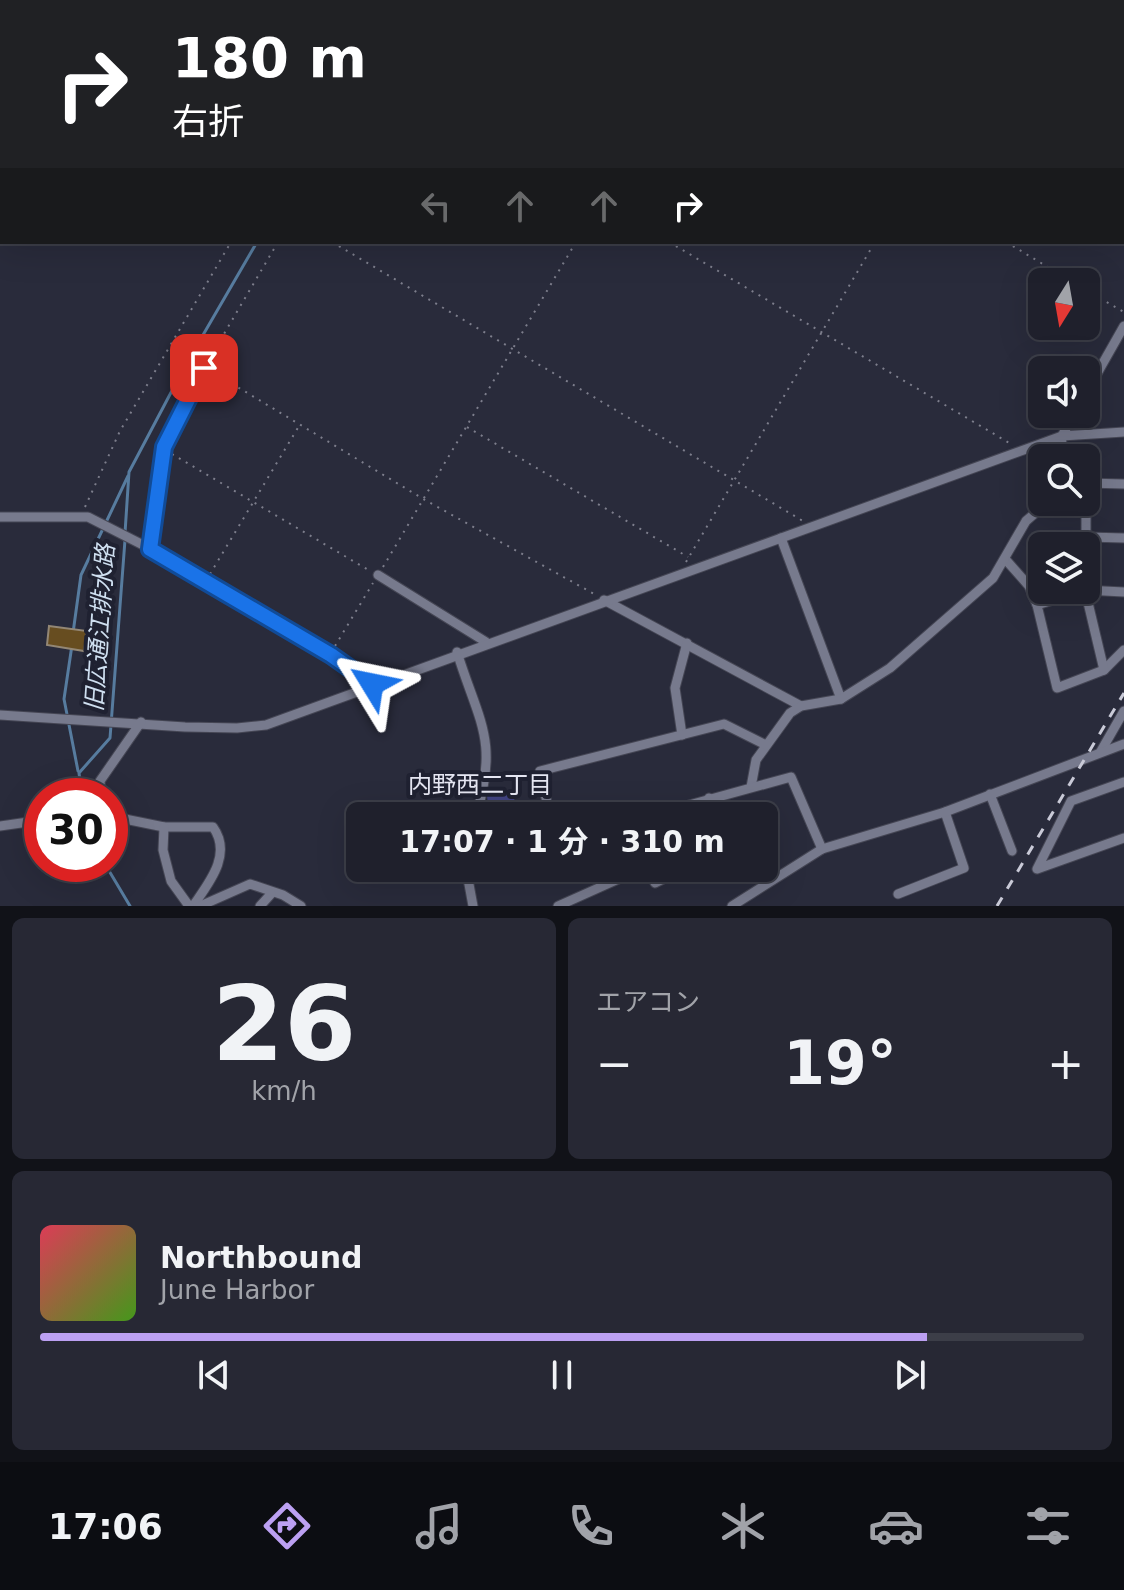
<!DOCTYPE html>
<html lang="ja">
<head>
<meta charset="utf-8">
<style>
  body { margin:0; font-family:"DejaVu Sans","Noto Sans JP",sans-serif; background:#272834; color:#f1f3f6; height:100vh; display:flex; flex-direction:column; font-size:30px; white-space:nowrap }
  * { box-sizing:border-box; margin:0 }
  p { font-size:26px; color:#a1a3a9 }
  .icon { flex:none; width:44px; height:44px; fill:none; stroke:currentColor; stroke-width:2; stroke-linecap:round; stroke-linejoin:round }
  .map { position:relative; height:906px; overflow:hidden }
  .side { display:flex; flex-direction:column; gap:12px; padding:12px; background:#111218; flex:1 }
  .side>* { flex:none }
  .top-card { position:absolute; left:0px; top:0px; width:1124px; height:244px; box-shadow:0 8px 32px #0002,0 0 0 2px #3c3e48; background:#202124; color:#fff; overflow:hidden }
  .needle { width:52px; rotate:191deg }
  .controls { position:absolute; left:1028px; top:268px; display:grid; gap:16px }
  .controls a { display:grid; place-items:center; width:72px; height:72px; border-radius:12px; background:#1f202c; box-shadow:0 8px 32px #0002,0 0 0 2px #3c3e48; font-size:40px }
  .speed { position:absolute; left:24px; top:778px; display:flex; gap:16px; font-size:40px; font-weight:700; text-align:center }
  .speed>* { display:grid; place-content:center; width:104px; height:104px; border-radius:50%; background:#1f202c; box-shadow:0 8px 32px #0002,0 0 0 2px #3c3e48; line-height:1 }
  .speed .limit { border:12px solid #d22; background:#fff; color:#111 }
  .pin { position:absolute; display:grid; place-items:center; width:68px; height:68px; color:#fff; margin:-34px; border-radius:16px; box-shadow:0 4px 12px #0006 }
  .me { position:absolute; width:88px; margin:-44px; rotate:305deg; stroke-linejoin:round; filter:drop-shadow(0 0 6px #0008) }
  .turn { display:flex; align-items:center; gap:28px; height:168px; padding:0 40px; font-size:36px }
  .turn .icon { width:104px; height:104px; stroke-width:2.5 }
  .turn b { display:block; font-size:56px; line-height:68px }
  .lanes { display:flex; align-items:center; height:76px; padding:0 40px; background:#0003; justify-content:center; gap:40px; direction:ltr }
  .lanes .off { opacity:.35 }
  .big { font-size:60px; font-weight:700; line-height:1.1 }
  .side .card { flex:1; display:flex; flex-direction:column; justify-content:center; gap:12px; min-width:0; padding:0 28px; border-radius:12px; background:#272834 }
  .side .dial { align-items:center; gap:0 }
  .dial b { font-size:104px; line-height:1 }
  .song { display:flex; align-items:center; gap:24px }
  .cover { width:96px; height:96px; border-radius:12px; background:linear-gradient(135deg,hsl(350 70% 55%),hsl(100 70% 35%)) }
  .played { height:8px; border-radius:4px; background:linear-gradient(90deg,#bca0f2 85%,#3c3e48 85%) }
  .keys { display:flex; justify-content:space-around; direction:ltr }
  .heat { display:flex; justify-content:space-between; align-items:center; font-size:44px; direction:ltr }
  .side .tiles { flex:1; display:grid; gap:12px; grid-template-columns:1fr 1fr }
  .card:last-child { grid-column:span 2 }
  .trip { position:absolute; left:346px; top:802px; width:432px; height:80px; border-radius:12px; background:#1f202c; box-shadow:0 8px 32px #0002,0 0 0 2px #3c3e48; font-weight:700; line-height:80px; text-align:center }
  .tab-bar { display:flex; height:128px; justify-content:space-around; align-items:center; background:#0c0d12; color:#a1a3a9 }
  .tab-bar .icon { width:56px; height:56px }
  .tab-bar .current { color:#bca0f2 }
  .tab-bar b { font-size:36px; color:#f1f3f6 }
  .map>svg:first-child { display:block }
</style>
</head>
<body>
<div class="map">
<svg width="1124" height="906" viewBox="0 0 1124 906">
  <rect width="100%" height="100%" fill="#292b3b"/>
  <path fill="#414381" d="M512,791l7,25h-13l-18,-12 -1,-8z"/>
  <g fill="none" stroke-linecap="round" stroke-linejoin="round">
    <g stroke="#577c9f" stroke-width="3">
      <path d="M409,2l2,-2"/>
      <path d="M125,533l4,-61 56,-106 72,-124"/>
      <path d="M73,633l8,-58 47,-99"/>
      <path d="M72,645l-8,54 14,72"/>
      <path d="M82,796l-3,-23 31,-35 15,-198"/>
      <path d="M105,864l25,42"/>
    </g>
  </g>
  <path fill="#674d20" stroke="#938775" stroke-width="2" d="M49,626l38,5 -3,20 -37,-6z"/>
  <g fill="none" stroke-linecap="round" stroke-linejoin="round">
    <defs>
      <g id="minor">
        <path d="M1086,393l38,-67"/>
        <path d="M1061,458l1,-22 12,-22"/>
        <path d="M1086,483v79"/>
        <path d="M1087,483l37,1"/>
        <path d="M0,517h88l57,29 186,109 41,29"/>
        <path d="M1087,537l37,1"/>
        <path d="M781,538l60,161"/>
        <path d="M150,549l14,-102 40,-79"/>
        <path d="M1006,560l23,26 8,19"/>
        <path d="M378,575l108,67"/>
        <path d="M1085,590l-48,15 20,83 47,-18 20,-20"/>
        <path d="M604,600l197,106"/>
        <path d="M457,652c22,71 42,87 19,164"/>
        <path d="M1104,670l-19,-80 39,2"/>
        <path d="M0,715l185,12 52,1 29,-3 796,-289 62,-4"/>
        <path d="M682,735l-7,-47 12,-45"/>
        <path d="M1101,751l23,-40"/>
        <path d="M1124,782l-53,19 -34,68 87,-31"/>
        <path d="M751,787l5,-27 34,-47 11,-7 40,-7 49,-31 103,-90 33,-57 22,-19"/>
        <path d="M990,794l22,57"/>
        <path d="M101,796l-1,-15 41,-59"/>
        <path d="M709,798l6,18"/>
        <path d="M110,816l54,11h49c20,28 -5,57 -20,79"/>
        <path d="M550,816l-10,-45 184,-47 42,21"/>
        <path d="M649,816l142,-39 31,72"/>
        <path d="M0,826l42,-6"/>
        <path d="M164,827l-1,23 8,31 18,25"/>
        <path d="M466,868l7,38"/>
        <path d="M647,868l8,15 30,-15"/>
        <path d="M898,894l66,-26 -19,-56"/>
        <path d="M200,906l50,-22 33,11 18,11"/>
        <path d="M260,906l11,-12"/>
        <path d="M558,906l65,-29 6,-9"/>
        <path d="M732,906l90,-57 123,-37 179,-68"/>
      </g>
    </defs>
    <use href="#minor" stroke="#454654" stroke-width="11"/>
    <g stroke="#7d7e8c" stroke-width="2" stroke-dasharray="2 6" stroke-linecap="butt">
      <path d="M295,0v2"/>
      <path d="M598,0l3,2"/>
      <path d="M934,0l4,2"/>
      <path d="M389,2l2,-2"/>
      <path d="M433,2l3,-2"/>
      <path d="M718,2l1,-2"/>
      <path d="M1017,2l1,-2"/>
      <path d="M1122,110l2,1"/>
      <path d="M332,242l471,279"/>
      <path d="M669,242l342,202"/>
      <path d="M1006,242l67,40"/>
      <path d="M1086,290l38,22"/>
      <path d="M208,361l70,-119"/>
      <path d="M211,371l214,129 171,95"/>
      <path d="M467,427l221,130"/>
      <path d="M172,454l198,117"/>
      <path d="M85,507l35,-76 111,-189"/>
      <path d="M686,562l189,-320"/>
      <path d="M383,567l193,-325"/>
      <path d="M210,574l89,-148"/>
      <path d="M335,646l38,-63"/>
    </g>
    <use href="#minor" stroke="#777a8d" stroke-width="9"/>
    <path stroke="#c9cad7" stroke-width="3" stroke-dasharray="10 10" stroke-linecap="butt" d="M997,906l127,-213"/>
  </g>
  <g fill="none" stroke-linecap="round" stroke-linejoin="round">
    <defs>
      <path id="route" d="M204,368l-40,79 -14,102 181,106 41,29"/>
    </defs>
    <use href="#route" stroke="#114b97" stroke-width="20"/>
    <use href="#route" stroke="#1a73e8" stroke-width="14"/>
  </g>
  <g text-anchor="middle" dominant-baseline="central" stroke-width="8" stroke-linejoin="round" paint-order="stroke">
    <g font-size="24" font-style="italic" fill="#cfdff0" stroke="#1f2131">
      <text transform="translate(100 628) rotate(-86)">旧広通江排水路</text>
    </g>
    <g font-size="24" fill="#e5e6f2" stroke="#1f2131">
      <text x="480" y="785">内野西二丁目</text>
    </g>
  </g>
</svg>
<div class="controls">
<a><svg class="needle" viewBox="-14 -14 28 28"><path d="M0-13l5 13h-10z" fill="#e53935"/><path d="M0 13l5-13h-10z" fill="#a1a3a9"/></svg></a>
<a><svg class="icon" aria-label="sound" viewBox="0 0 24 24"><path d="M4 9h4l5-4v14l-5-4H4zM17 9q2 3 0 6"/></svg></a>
<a><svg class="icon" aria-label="search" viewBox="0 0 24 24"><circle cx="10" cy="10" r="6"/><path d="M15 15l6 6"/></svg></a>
<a><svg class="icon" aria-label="layers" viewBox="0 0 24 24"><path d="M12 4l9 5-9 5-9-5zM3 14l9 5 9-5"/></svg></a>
</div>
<div class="speed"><div class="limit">30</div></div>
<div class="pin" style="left:204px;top:368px;background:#d93025"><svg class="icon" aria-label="arrive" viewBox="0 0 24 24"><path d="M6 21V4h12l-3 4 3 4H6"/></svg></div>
<svg class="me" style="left:372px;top:684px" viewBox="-20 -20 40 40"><path d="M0-17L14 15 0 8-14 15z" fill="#1a73e8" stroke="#fff" stroke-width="4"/></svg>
<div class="trip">17:07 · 1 分 · 310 m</div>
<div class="top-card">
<div class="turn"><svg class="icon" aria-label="right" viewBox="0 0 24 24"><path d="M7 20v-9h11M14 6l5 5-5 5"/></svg><div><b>180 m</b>右折</div></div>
<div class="lanes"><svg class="icon off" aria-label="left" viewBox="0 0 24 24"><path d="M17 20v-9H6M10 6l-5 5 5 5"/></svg><svg class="icon off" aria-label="ahead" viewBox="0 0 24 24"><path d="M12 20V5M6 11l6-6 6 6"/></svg><svg class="icon off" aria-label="ahead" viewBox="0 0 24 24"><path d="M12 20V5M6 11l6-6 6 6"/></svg><svg class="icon" aria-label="right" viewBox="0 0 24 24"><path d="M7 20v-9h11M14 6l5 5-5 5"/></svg></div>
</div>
</div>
<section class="side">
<div class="tiles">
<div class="card dial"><b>26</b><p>km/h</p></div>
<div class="card"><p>エアコン</p>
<div class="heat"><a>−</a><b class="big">19°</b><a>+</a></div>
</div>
<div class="card">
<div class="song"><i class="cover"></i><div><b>Northbound</b><p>June Harbor</p></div></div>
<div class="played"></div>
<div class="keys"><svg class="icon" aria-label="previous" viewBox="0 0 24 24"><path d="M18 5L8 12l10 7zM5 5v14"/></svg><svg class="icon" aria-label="pause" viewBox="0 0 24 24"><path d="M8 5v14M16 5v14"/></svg><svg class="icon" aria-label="next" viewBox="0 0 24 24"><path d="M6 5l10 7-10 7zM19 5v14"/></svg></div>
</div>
</div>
</section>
<nav class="tab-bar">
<b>17:06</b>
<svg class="icon current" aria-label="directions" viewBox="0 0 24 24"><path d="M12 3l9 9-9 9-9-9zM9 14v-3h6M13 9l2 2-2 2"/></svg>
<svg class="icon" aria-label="music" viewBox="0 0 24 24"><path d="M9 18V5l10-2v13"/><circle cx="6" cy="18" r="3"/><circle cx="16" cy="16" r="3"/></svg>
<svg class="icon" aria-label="phone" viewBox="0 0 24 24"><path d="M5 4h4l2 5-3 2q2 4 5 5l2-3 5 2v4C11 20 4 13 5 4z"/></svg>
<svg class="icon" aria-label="climate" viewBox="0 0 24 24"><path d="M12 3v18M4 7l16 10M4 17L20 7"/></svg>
<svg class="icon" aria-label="car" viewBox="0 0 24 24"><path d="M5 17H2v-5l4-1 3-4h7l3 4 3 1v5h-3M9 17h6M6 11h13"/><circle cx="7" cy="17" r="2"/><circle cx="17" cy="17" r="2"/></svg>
<svg class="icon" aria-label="filters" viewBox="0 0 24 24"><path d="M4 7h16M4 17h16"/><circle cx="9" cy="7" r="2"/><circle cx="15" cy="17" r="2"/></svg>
</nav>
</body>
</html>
